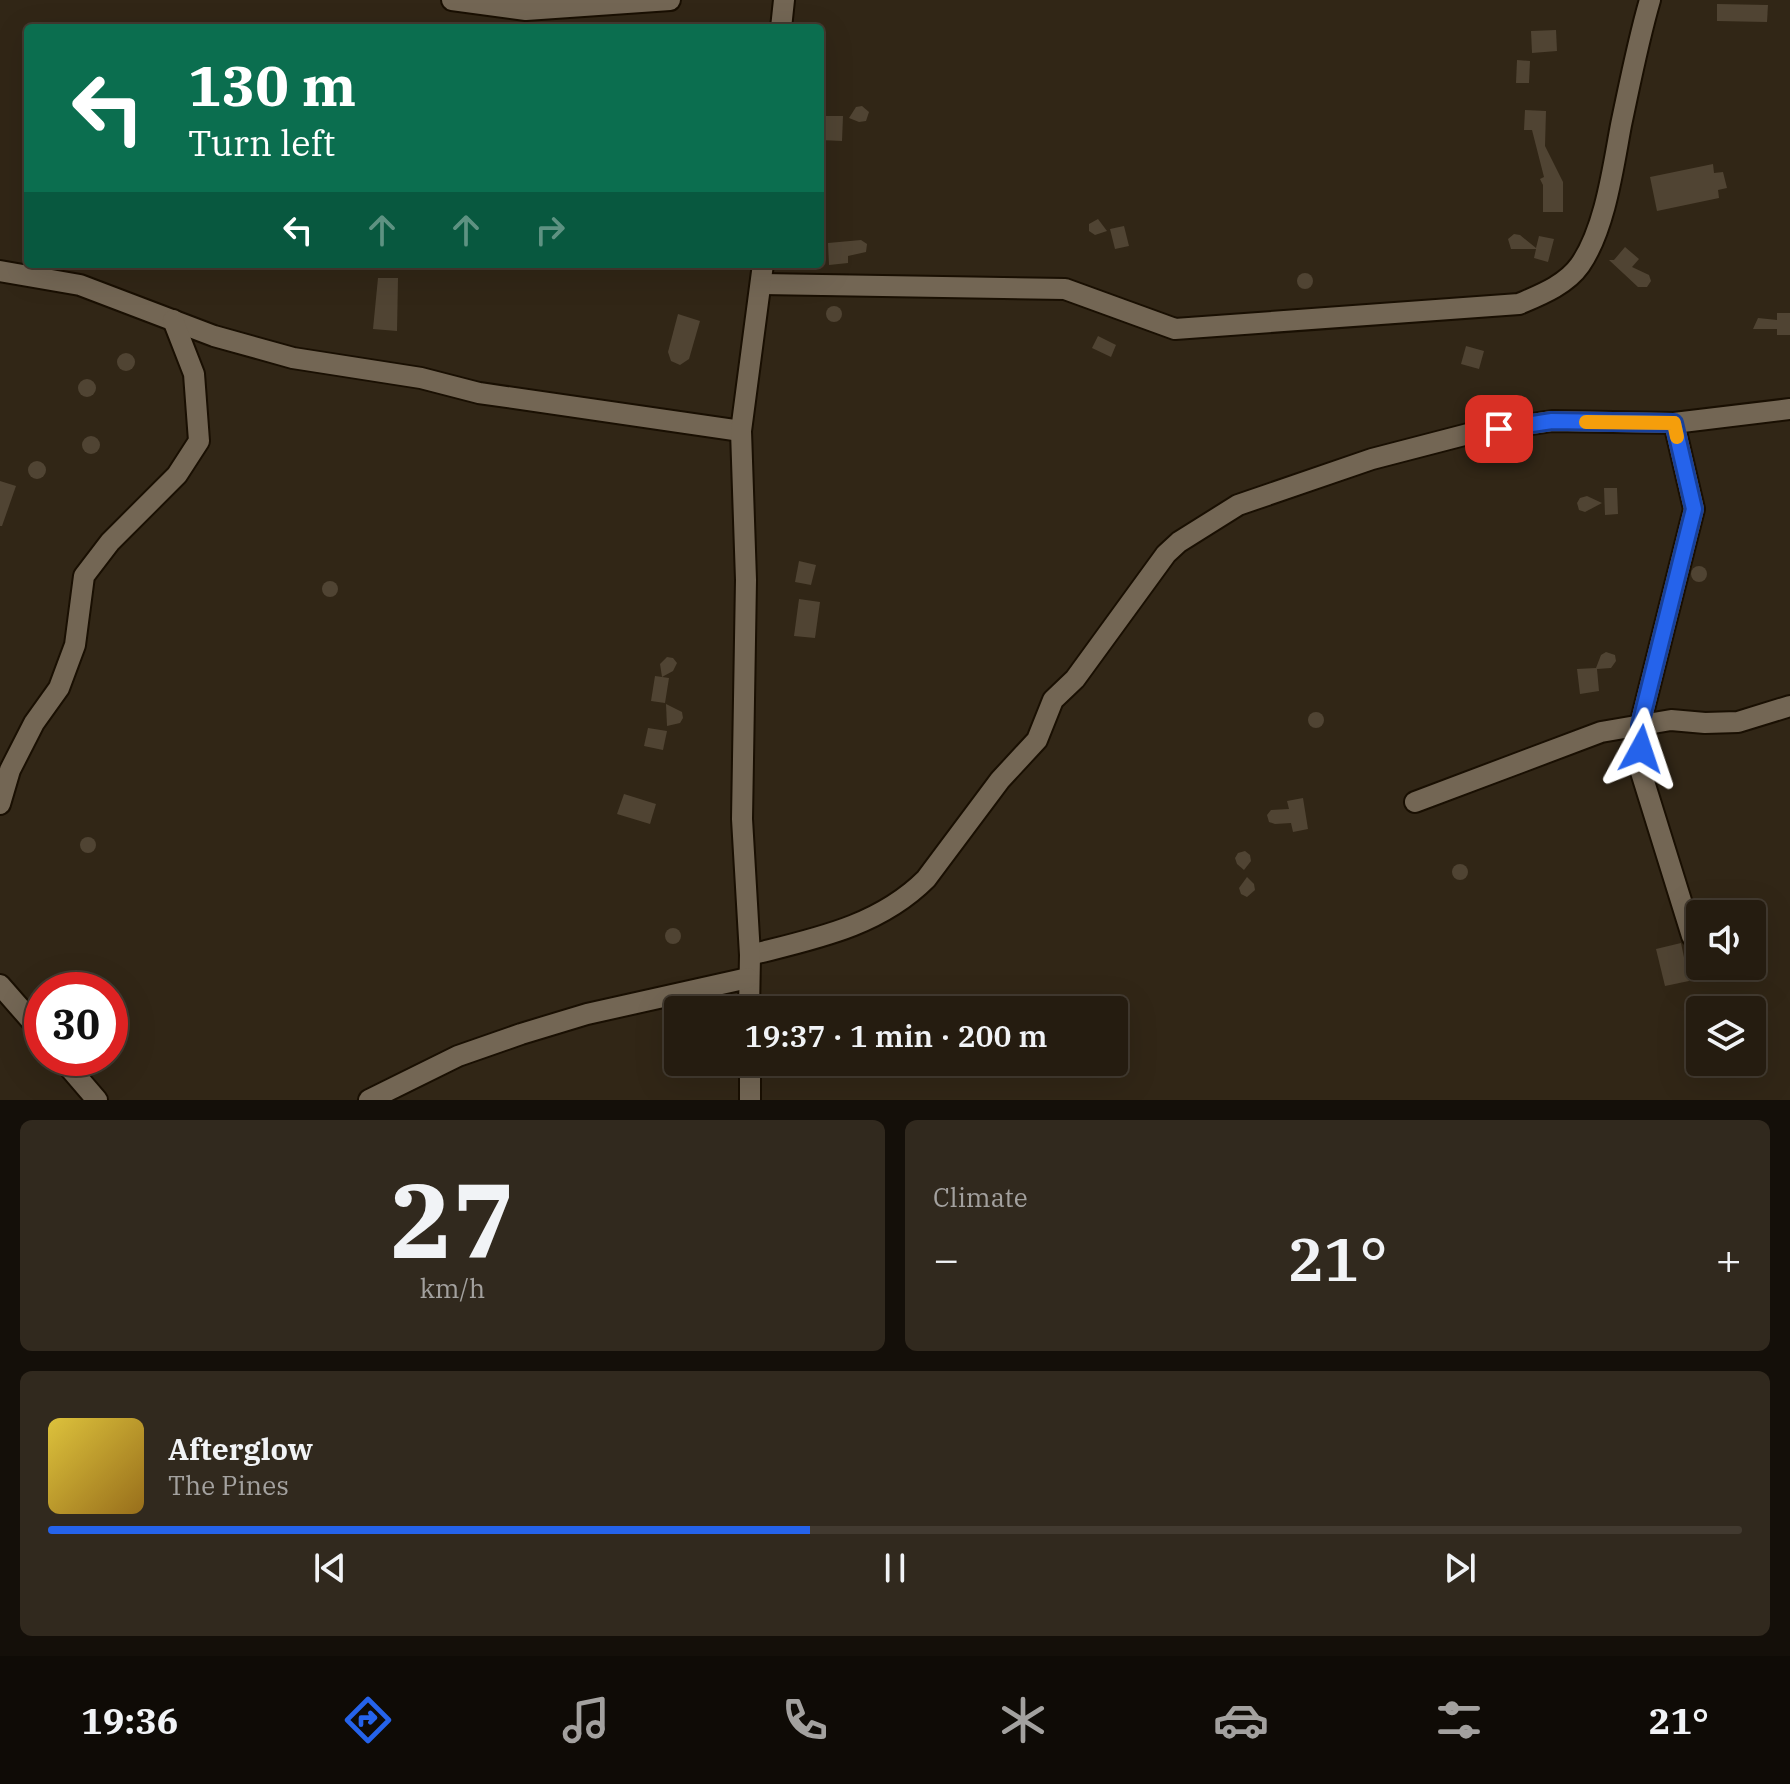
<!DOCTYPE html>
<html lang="en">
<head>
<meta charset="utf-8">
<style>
  body { margin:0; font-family:"IBM Plex Serif",serif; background:#31291e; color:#f1f3f6; height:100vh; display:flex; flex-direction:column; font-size:30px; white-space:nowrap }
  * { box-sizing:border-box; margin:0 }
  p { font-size:26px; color:#a3a19f }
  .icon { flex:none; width:44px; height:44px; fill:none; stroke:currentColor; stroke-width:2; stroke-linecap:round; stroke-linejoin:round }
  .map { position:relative; height:1100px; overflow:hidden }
  .details { display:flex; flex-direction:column; gap:20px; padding:20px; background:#140f09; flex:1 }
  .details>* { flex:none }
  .top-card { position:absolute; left:24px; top:24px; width:800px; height:244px; border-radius:8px; box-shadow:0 8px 32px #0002,0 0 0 2px #423a30; background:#0b6e4f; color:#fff; overflow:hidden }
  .fabs { position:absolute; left:1686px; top:900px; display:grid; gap:16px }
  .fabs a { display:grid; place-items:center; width:80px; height:80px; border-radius:8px; background:#251c10; box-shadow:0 8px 32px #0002,0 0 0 2px #423a30; font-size:40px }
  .speed { position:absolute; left:24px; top:972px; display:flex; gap:16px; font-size:40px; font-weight:700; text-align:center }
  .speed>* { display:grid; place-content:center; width:104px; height:104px; border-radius:50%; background:#251c10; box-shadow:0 8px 32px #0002,0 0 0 2px #423a30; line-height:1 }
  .speed .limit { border:12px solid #d22; background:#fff; color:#111 }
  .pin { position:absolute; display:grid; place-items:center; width:68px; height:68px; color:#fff; margin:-34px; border-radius:16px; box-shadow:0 4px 12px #0006 }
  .me { position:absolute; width:88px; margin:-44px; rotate:5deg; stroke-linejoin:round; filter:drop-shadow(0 0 6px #0008) }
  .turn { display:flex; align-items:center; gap:28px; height:168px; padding:0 32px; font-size:36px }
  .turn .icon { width:104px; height:104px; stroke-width:2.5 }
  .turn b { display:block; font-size:56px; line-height:68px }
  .lanes { display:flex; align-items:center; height:76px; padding:0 32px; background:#0003; justify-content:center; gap:40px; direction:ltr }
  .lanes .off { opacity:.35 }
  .big { font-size:60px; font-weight:600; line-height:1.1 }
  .details .tile { flex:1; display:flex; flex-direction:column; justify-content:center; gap:12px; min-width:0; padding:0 28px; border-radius:12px; background:#31291e }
  .details .dial { align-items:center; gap:0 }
  .dial b { font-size:104px; line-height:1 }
  .song { display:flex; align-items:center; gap:24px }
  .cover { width:96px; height:96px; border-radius:12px; background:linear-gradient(135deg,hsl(50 70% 55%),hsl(40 70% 35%)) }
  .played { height:8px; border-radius:4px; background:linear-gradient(90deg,#2563eb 45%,#423a30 45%) }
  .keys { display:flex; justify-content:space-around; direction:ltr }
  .heat { display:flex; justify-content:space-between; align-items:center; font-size:44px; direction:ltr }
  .details .tiles { flex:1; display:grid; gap:20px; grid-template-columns:1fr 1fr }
  .tile:last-child { grid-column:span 2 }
  .trip { position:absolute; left:664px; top:996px; width:464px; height:80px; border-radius:8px; background:#251c10; box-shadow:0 8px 32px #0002,0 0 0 2px #423a30; font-weight:600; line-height:80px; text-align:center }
  .menu { display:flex; height:128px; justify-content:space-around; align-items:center; background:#0f0b06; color:#a3a19f }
  .menu .icon { width:56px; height:56px }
  .menu .on { color:#2563eb }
  .menu b { font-size:36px; color:#f1f3f6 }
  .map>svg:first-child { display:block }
</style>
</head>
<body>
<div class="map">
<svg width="1790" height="1100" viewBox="0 0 1790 1100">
  <rect width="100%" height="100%" fill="#312616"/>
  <g fill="#504433">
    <path d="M1717,4l51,1 -1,17 -50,-1z"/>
    <path d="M1556,30l1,21 -25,2 -1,-22z"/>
    <path d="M1517,60l13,1 -1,22h-13z"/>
    <path d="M862,106l7,6 -3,9 -7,1 -10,-4 7,-11z"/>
    <path d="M1525,110l21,1 -1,35 18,36v30h-20v-27l-3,-6 4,-2 -12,-47h-8z"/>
    <path d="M820,116h23l-1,25 -22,-1z"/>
    <path d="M1713,164l1,9 9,-1 4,16 -9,2 1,8 -62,13 -7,-34z"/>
    <path d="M1098,219l9,12 -12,4 -6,-4v-7z"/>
    <path d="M1124,226l5,20 -14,3 -5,-20z"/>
    <path d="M1514,234l6,1 16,13 3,-12 15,3 -6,23 -14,-4 2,-9h-25l-3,-10z"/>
    <path d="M861,240l6,4 -1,8 -18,4v7l-19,2 -1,-22z"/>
    <path d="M1625,247l14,12 -7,8 17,8 2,6 -4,6h-9l-29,-27h5z"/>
    <circle cx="1305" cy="281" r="8"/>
    <path d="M378,278h20l-1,53 -24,-2z"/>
    <circle cx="834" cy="314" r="8"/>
    <path d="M1777,313h13v22h-13v-6h-24l5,-11 19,2z"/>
    <path d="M678,314l22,7 -11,38 -9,6 -9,-4 -3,-9z"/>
    <path d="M1098,336l18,9 -5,12 -19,-9z"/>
    <path d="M1466,346l18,5 -5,18 -18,-5z"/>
    <circle cx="126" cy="362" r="9"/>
    <circle cx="87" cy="388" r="9"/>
    <circle cx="91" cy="445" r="9"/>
    <circle cx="37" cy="470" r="9"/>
    <path d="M0,481l16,5 -14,40h-2z"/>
    <path d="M1604,488h13l1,26 -13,1z"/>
    <path d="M1587,496l15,7 -17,9 -6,-2 -2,-7 3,-5z"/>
    <path d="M799,561l17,4 -5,20 -16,-3z"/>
    <circle cx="1699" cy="574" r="8"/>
    <circle cx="330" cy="589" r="8"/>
    <path d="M799,599l21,3 -5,36 -21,-2z"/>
    <path d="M1606,652l9,3 1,6 -5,7 -14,1 2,22 -19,3 -3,-25 19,-1 5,-13z"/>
    <path d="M667,657l6,1 4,5 -4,8 -11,6 7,1 -4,25 -14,-2 4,-25 7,1 -2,-13z"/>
    <path d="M666,704l16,8 1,6 -3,5 -13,3z"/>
    <circle cx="1316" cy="720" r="8"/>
    <path d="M648,728l19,3 -4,19 -19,-4z"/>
    <path d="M624,794l32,10 -6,20 -33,-10z"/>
    <path d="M1303,798l5,31 -15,3 -2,-9 -16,1 -6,-2 -2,-7 4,-5 18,-1 -2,-8z"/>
    <circle cx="88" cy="845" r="8"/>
    <path d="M1245,851l5,4 1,6 -7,9 -7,-6 -2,-6 3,-5z"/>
    <circle cx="1460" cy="872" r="8"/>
    <path d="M1247,877l7,7 1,6 -8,7 -6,-3 -2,-6z"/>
    <circle cx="673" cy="936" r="8"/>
    <path d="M1681,943l8,38 -24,5 -9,-37z"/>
  </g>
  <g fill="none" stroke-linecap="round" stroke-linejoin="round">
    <defs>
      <g id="minor">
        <path d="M452,0l74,10 144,-10"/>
        <path d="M781,28l3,-28"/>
        <path d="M0,271l80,14 134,51 79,22 128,20 58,15 262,38"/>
        <path d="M762,284l303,5 110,40 344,-25c21,-9 47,-19 61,-39 25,-36 33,-97 41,-140 9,-42 17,-84 29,-125"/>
        <path d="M1674,423l20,86 -54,216 1,47 51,164"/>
        <path d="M1415,802l186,-70 70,-12 34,3 33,-1 52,-16"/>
        <path d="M0,804l10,-34 24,-47 25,-35 16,-43 9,-69 26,-34 67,-67 22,-34 -5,-67 -21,-54"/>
        <path d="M750,955c63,-16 128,-28 176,-76l74,-99 37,-40 16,-40 22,-21 91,-125 13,-12 59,-37 134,-46 100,-26 80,-12 122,2 116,-14"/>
        <path d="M0,985l42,48"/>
        <path d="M749,1010l1,-55 -8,-136 4,-239 -5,-149 22,-167"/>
        <path d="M61,1058l36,42"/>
        <path d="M750,1062v38"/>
        <path d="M369,1100l89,-44 63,-22 66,-20 161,-36"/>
      </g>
    </defs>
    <use href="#minor" stroke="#190f02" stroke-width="24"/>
    <use href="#minor" stroke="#736654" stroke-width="20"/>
  </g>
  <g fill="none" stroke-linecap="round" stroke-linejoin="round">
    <defs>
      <path id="route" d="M1499,429l53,-8 122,2 20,86 -54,216 1,24"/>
    </defs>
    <use href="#route" stroke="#184099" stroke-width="20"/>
    <use href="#route" stroke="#2563eb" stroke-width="14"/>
    <path stroke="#f59e0b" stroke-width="14" d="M1586,422l88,1 3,14"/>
  </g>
</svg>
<div class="fabs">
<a><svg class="icon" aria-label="sound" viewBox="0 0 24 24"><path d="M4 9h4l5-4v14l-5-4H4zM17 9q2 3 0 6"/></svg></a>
<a><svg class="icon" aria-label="layers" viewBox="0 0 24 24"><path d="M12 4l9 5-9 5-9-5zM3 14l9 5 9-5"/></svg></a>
</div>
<div class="speed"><div class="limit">30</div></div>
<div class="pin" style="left:1499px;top:429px;background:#d93025"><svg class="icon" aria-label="arrive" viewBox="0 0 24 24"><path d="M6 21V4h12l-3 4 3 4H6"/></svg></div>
<svg class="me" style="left:1641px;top:749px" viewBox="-20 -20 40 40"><path d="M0-17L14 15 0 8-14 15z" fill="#2563eb" stroke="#fff" stroke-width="4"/></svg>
<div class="trip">19:37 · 1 min · 200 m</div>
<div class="top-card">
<div class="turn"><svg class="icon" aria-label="left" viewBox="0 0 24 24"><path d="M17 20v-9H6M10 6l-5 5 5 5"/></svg><div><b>130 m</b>Turn left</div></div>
<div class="lanes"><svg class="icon" aria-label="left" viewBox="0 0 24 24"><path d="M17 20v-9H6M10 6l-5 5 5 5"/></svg><svg class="icon off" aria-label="ahead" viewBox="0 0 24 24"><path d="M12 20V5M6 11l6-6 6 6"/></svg><svg class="icon off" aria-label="ahead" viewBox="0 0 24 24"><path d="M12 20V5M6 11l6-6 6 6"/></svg><svg class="icon off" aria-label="right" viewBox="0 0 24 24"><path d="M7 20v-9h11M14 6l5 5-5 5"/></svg></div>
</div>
</div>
<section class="details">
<div class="tiles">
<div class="tile dial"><b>27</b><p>km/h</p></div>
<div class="tile"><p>Climate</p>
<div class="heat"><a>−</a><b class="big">21°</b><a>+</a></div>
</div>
<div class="tile">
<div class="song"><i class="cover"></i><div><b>Afterglow</b><p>The Pines</p></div></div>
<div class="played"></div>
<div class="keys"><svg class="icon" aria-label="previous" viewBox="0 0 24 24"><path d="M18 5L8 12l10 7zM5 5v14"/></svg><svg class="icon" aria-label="pause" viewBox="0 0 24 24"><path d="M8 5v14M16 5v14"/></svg><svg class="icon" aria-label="next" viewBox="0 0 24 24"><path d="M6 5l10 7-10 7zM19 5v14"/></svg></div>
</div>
</div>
</section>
<nav class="menu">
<b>19:36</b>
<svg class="icon on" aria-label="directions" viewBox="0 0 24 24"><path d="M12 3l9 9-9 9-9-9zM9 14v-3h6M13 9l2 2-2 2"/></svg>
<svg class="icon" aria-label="music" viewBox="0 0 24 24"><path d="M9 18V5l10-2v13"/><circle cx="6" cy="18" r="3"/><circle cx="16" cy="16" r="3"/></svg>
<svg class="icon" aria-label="phone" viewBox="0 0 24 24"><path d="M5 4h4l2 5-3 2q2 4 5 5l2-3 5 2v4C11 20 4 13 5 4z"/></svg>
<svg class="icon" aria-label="climate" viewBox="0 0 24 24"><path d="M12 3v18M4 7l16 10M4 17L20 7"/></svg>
<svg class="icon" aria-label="car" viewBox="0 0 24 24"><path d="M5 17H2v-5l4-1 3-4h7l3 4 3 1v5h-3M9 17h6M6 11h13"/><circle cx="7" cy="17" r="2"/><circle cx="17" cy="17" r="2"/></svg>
<svg class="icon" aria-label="filters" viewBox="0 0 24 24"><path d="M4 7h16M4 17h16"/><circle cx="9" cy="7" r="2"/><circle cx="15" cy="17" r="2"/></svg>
<b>21°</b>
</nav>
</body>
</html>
